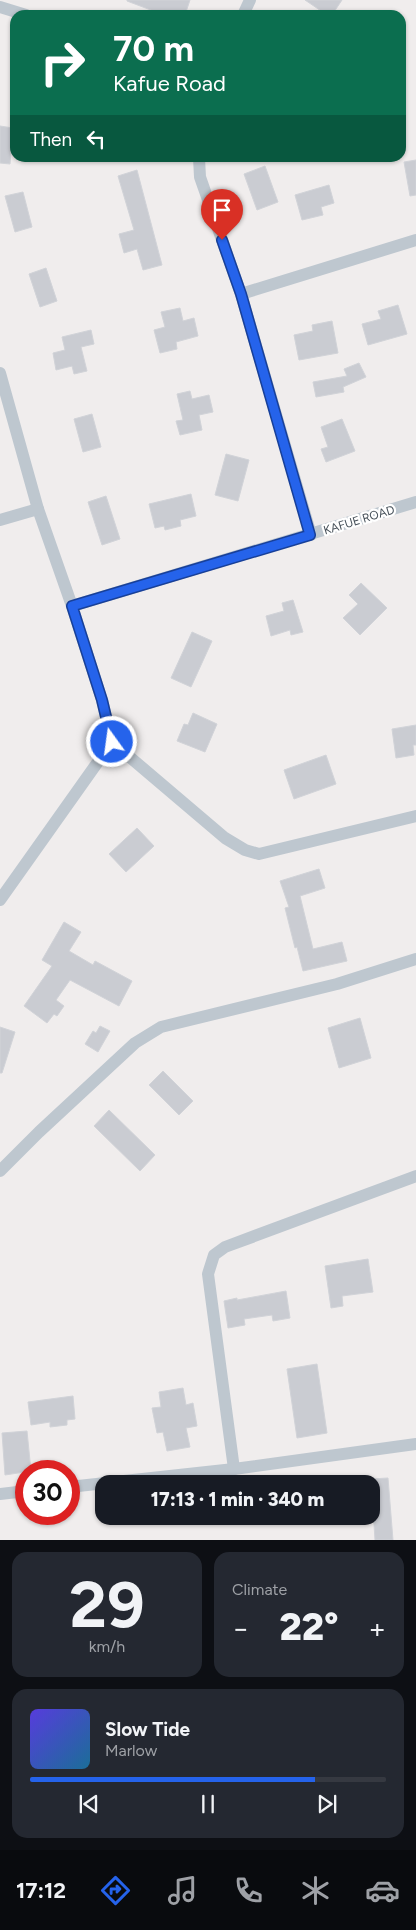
<!DOCTYPE html>
<html lang="en">
<head>
<meta charset="utf-8">
<style>
  body { margin:0; font-family:Figtree,sans-serif; background:#242831; color:#f1f3f6; height:100vh; display:flex; flex-direction:column; font-size:19px; white-space:nowrap }
  * { box-sizing:border-box; margin:0 }
  p { font-size:16px; color:#9ea1a6 }
  .icon { flex:none; width:28px; height:28px; fill:none; stroke:currentColor; stroke-width:2; stroke-linecap:round; stroke-linejoin:round }
  .map { position:relative; height:1540px; overflow:hidden }
  .details { display:flex; flex-direction:column; gap:12px; padding:12px; background:#0d0f14; flex:1 }
  .details>* { flex:none }
  .top-card { position:absolute; left:10px; top:10px; width:396px; height:152px; border-radius:15px; box-shadow:0 1px 4px #0004; background:#0b6e4f; color:#fff; overflow:hidden }
  .speed { position:absolute; left:15px; top:1460px; display:flex; gap:10px; font-size:25px; font-weight:700; text-align:center }
  .speed>* { display:grid; place-content:center; width:65px; height:65px; border-radius:50%; background:#171b24; box-shadow:0 1px 4px #0004; line-height:1 }
  .speed .limit { border:8px solid #d22; background:#fff; color:#111 }
  .pin { position:absolute; display:grid; place-items:center; width:42px; height:42px; color:#fff; margin:-51px -21px; border-radius:50% 50% 50% 0; rotate:-45deg; box-shadow:0 0 5px #0007 }
  .pin .icon { rotate:45deg }
  .me { position:absolute; width:55px; margin:-28px; rotate:346deg; stroke-linejoin:round; filter:drop-shadow(0 0 4px #0008) }
  .turn { display:flex; align-items:center; gap:18px; height:105px; padding:0 20px; font-size:22px }
  .turn .icon { width:65px; height:65px; stroke-width:2.5 }
  .turn b { display:block; font-size:35px; line-height:42px }
  .then { display:flex; align-items:center; height:48px; padding:0 20px; background:#0003; gap:10px; font-size:19px }
  .big { font-size:38px; font-weight:800; line-height:1.1 }
  .details .widget { flex:1; display:flex; flex-direction:column; justify-content:center; gap:8px; min-width:0; padding:0 18px; border-radius:15px; background:#242831 }
  .details .dial { align-items:center; gap:0 }
  .dial b { font-size:65px; line-height:1 }
  .song { display:flex; align-items:center; gap:15px }
  .cover { width:60px; height:60px; border-radius:8px; background:linear-gradient(135deg,hsl(250 70% 55%),hsl(200 70% 35%)) }
  .played { height:5px; border-radius:2px; background:linear-gradient(90deg,#2563eb 80%,#363941 80%) }
  .keys { display:flex; justify-content:space-around; direction:ltr }
  .heat { display:flex; justify-content:space-between; align-items:center; font-size:28px; direction:ltr }
  .details .tiles { flex:1; display:grid; gap:12px; grid-template-columns:1fr 1fr }
  .widget:last-child { grid-column:span 2 }
  .trip { position:absolute; left:95px; top:1475px; width:285px; height:50px; border-radius:15px; background:#171b24; box-shadow:0 1px 4px #0004; font-weight:800; line-height:50px; text-align:center }
  .menu { display:flex; height:80px; justify-content:space-around; align-items:center; background:#090b0e; color:#9ea1a6 }
  .menu .icon { width:35px; height:35px }
  .menu .selected { color:#2563eb }
  .menu b { font-size:22px; color:#f1f3f6 }
  .map>svg:first-child { display:block }
</style>
</head>
<body>
<div class="map">
<svg width="416" height="1540" viewBox="0 0 416 1540">
  <rect width="100%" height="100%" fill="#f0eded"/>
  <g fill="#caccd2" stroke="#d1d3d8">
    <path d="M127,0h63l-5,15h-21l-37,-14z"/>
    <path d="M305,0h37l-10,15h-5z"/>
    <path d="M0,126l13,2 -3,36 -10,-1z"/>
    <path d="M416,160v35l-6,1 -6,-34z"/>
    <path d="M265,166l13,36 -21,8 -13,-36z"/>
    <path d="M137,170l25,95 -19,5 -6,-21 -13,4 -5,-19 15,-4 -16,-54z"/>
    <path d="M329,185l5,18 -13,4 2,8 -21,5 -7,-25z"/>
    <path d="M23,192l9,35 -17,5 -10,-36z"/>
    <path d="M46,268l11,33 -17,6 -11,-33z"/>
    <path d="M398,305l9,29 -39,11 -6,-21 19,-5 -3,-8z"/>
    <path d="M180,308l3,13 11,-3 4,18 -22,6 1,7 -17,4 -6,-23 11,-3 -4,-15z"/>
    <path d="M332,321l6,32 -39,7 -5,-25 19,-4 -1,-6z"/>
    <path d="M91,330l3,14 -13,3 6,24 -13,3 -2,-8 -16,4 -3,-17 12,-3 -3,-13z"/>
    <path d="M359,363l7,14 -23,10 1,5 -28,5 -3,-15 34,-6 -3,-7z"/>
    <path d="M190,391l2,8 17,-4 4,17 -14,3 3,15 -22,5 -4,-14 7,-1 -6,-26z"/>
    <path d="M92,414l9,33 -18,5 -9,-33z"/>
    <path d="M342,419l13,32 -29,11 -5,-13 7,-2 -7,-20z"/>
    <path d="M226,454l23,6 -11,41 -23,-6z"/>
    <path d="M191,494l5,22 -16,4 1,6 -16,4 -1,-4 -9,2 -6,-24z"/>
    <path d="M106,496l14,43 -18,6 -14,-43z"/>
    <path d="M361,583l26,25 -27,27 -17,-17 15,-14 -9,-9z"/>
    <path d="M293,600l10,32 -12,3 -1,-5 -19,6 -5,-20 18,-5 -2,-8z"/>
    <path d="M192,632l20,9 -21,46 -20,-9z"/>
    <path d="M193,713l24,11 -12,28 -28,-11 7,-17 4,1z"/>
    <path d="M416,725v20h-3l1,10 -18,3 -4,-29z"/>
    <path d="M326,755l10,29 -42,15 -10,-29z"/>
    <path d="M137,828l17,18 -28,26 -17,-18z"/>
    <path d="M319,869l6,19 -25,8 13,53 29,-7 5,19 -44,10 -6,-24 -2,1 -10,-40 4,-1 -9,-26z"/>
    <path d="M64,922l17,10 -12,19 24,14 2,-4 37,20 -13,25 -49,-26 -14,20 8,6 -7,10 -3,-2 -7,9 -23,-17 28,-40 -10,-6z"/>
    <path d="M360,1018l11,40 -32,10 -11,-40z"/>
    <path d="M100,1026l10,5 -12,21 -13,-8 8,-13 3,2z"/>
    <path d="M0,1027l15,5 -13,41h-2z"/>
    <path d="M163,1071l30,30 -14,14 -30,-30z"/>
    <path d="M109,1110l46,45 -15,16 -46,-45z"/>
    <path d="M368,1259l5,33 -31,4 1,10 -12,2 -6,-42z"/>
    <path d="M286,1291l4,27 -17,3 -1,-6 -28,4 1,6 -17,3 -4,-27 13,-3v2z"/>
    <path d="M317,1364l10,69 -30,5 -10,-69z"/>
    <path d="M183,1388l3,17 7,-2 4,23 -11,2 4,19 -23,4 -4,-19 -6,1 -5,-25 9,-1 -2,-15z"/>
    <path d="M73,1396l2,23 -8,1v5l-17,2v-5l-19,3 -3,-23z"/>
    <path d="M27,1431l4,40 -26,4 -3,-42z"/>
    <path d="M388,1478l5,62h-18l-4,-61z"/>
  </g>
  <g fill="none" stroke-linecap="round" stroke-linejoin="round">
    <g stroke="#bec7cf" stroke-width="12">
      <path d="M0,7l26,8"/>
      <path d="M243,15l7,-15"/>
      <path d="M199,158l1,19 41,117 70,241"/>
      <path d="M241,294l175,-54"/>
      <path d="M0,373l38,136 34,97 30,94 10,42 113,96 20,12 14,4 157,-38"/>
      <path d="M0,520l38,-11"/>
      <path d="M72,606l344,-104"/>
      <path d="M0,900l112,-158"/>
      <path d="M0,1171l39,-39 96,-89 26,-16 176,-43 79,-25"/>
      <path d="M234,1469l-26,-195 6,-19 11,-8 191,-71"/>
      <path d="M69,1487l165,-18 182,-25"/>
      <path d="M0,1494l26,-3"/>
    </g>
  </g>
  <g fill="none" stroke-linecap="round" stroke-linejoin="round">
    <defs>
      <path id="route" d="M112,742l-10,-42 -30,-94 238,-71 -69,-241 -19,-54"/>
    </defs>
    <use href="#route" stroke="#184099" stroke-width="12"/>
    <use href="#route" stroke="#2563eb" stroke-width="9"/>
  </g>
  <g text-anchor="middle" dominant-baseline="central" stroke-width="4.5" stroke-linejoin="round" paint-order="stroke">
    <g font-size="12" fill="#465059" stroke="#fff">
      <text transform="translate(359 520) rotate(-17)">KAFUE ROAD</text>
    </g>
  </g>
</svg>
<div class="speed"><div class="limit">30</div></div>
<div class="pin" style="left:222px;top:240px;background:#d93025"><svg class="icon" aria-label="arrive" viewBox="0 0 24 24"><path d="M6 21V4h12l-3 4 3 4H6"/></svg></div>
<svg class="me" style="left:112px;top:742px" viewBox="-20 -20 40 40"><circle r="17" fill="#2563eb" stroke="#fff" stroke-width="3"/><path d="M0-11L8 9 0 5-8 9z" fill="#fff"/></svg>
<div class="trip">17:13 · 1 min · 340 m</div>
<div class="top-card">
<div class="turn"><svg class="icon" aria-label="right" viewBox="0 0 24 24"><path d="M7 20v-9h11M14 6l5 5-5 5"/></svg><div><b>70 m</b>Kafue Road</div></div>
<div class="then">Then<svg class="icon" aria-label="left" viewBox="0 0 24 24"><path d="M17 20v-9H6M10 6l-5 5 5 5"/></svg></div>
</div>
</div>
<section class="details">
<div class="tiles">
<div class="widget dial"><b>29</b><p>km/h</p></div>
<div class="widget"><p>Climate</p>
<div class="heat"><a>−</a><b class="big">22°</b><a>+</a></div>
</div>
<div class="widget">
<div class="song"><i class="cover"></i><div><b>Slow Tide</b><p>Marlow</p></div></div>
<div class="played"></div>
<div class="keys"><svg class="icon" aria-label="previous" viewBox="0 0 24 24"><path d="M18 5L8 12l10 7zM5 5v14"/></svg><svg class="icon" aria-label="pause" viewBox="0 0 24 24"><path d="M8 5v14M16 5v14"/></svg><svg class="icon" aria-label="next" viewBox="0 0 24 24"><path d="M6 5l10 7-10 7zM19 5v14"/></svg></div>
</div>
</div>
</section>
<nav class="menu">
<b>17:12</b>
<svg class="icon selected" aria-label="directions" viewBox="0 0 24 24"><path d="M12 3l9 9-9 9-9-9zM9 14v-3h6M13 9l2 2-2 2"/></svg>
<svg class="icon" aria-label="music" viewBox="0 0 24 24"><path d="M9 18V5l10-2v13"/><circle cx="6" cy="18" r="3"/><circle cx="16" cy="16" r="3"/></svg>
<svg class="icon" aria-label="phone" viewBox="0 0 24 24"><path d="M5 4h4l2 5-3 2q2 4 5 5l2-3 5 2v4C11 20 4 13 5 4z"/></svg>
<svg class="icon" aria-label="climate" viewBox="0 0 24 24"><path d="M12 3v18M4 7l16 10M4 17L20 7"/></svg>
<svg class="icon" aria-label="car" viewBox="0 0 24 24"><path d="M5 17H2v-5l4-1 3-4h7l3 4 3 1v5h-3M9 17h6M6 11h13"/><circle cx="7" cy="17" r="2"/><circle cx="17" cy="17" r="2"/></svg>
</nav>
</body>
</html>
